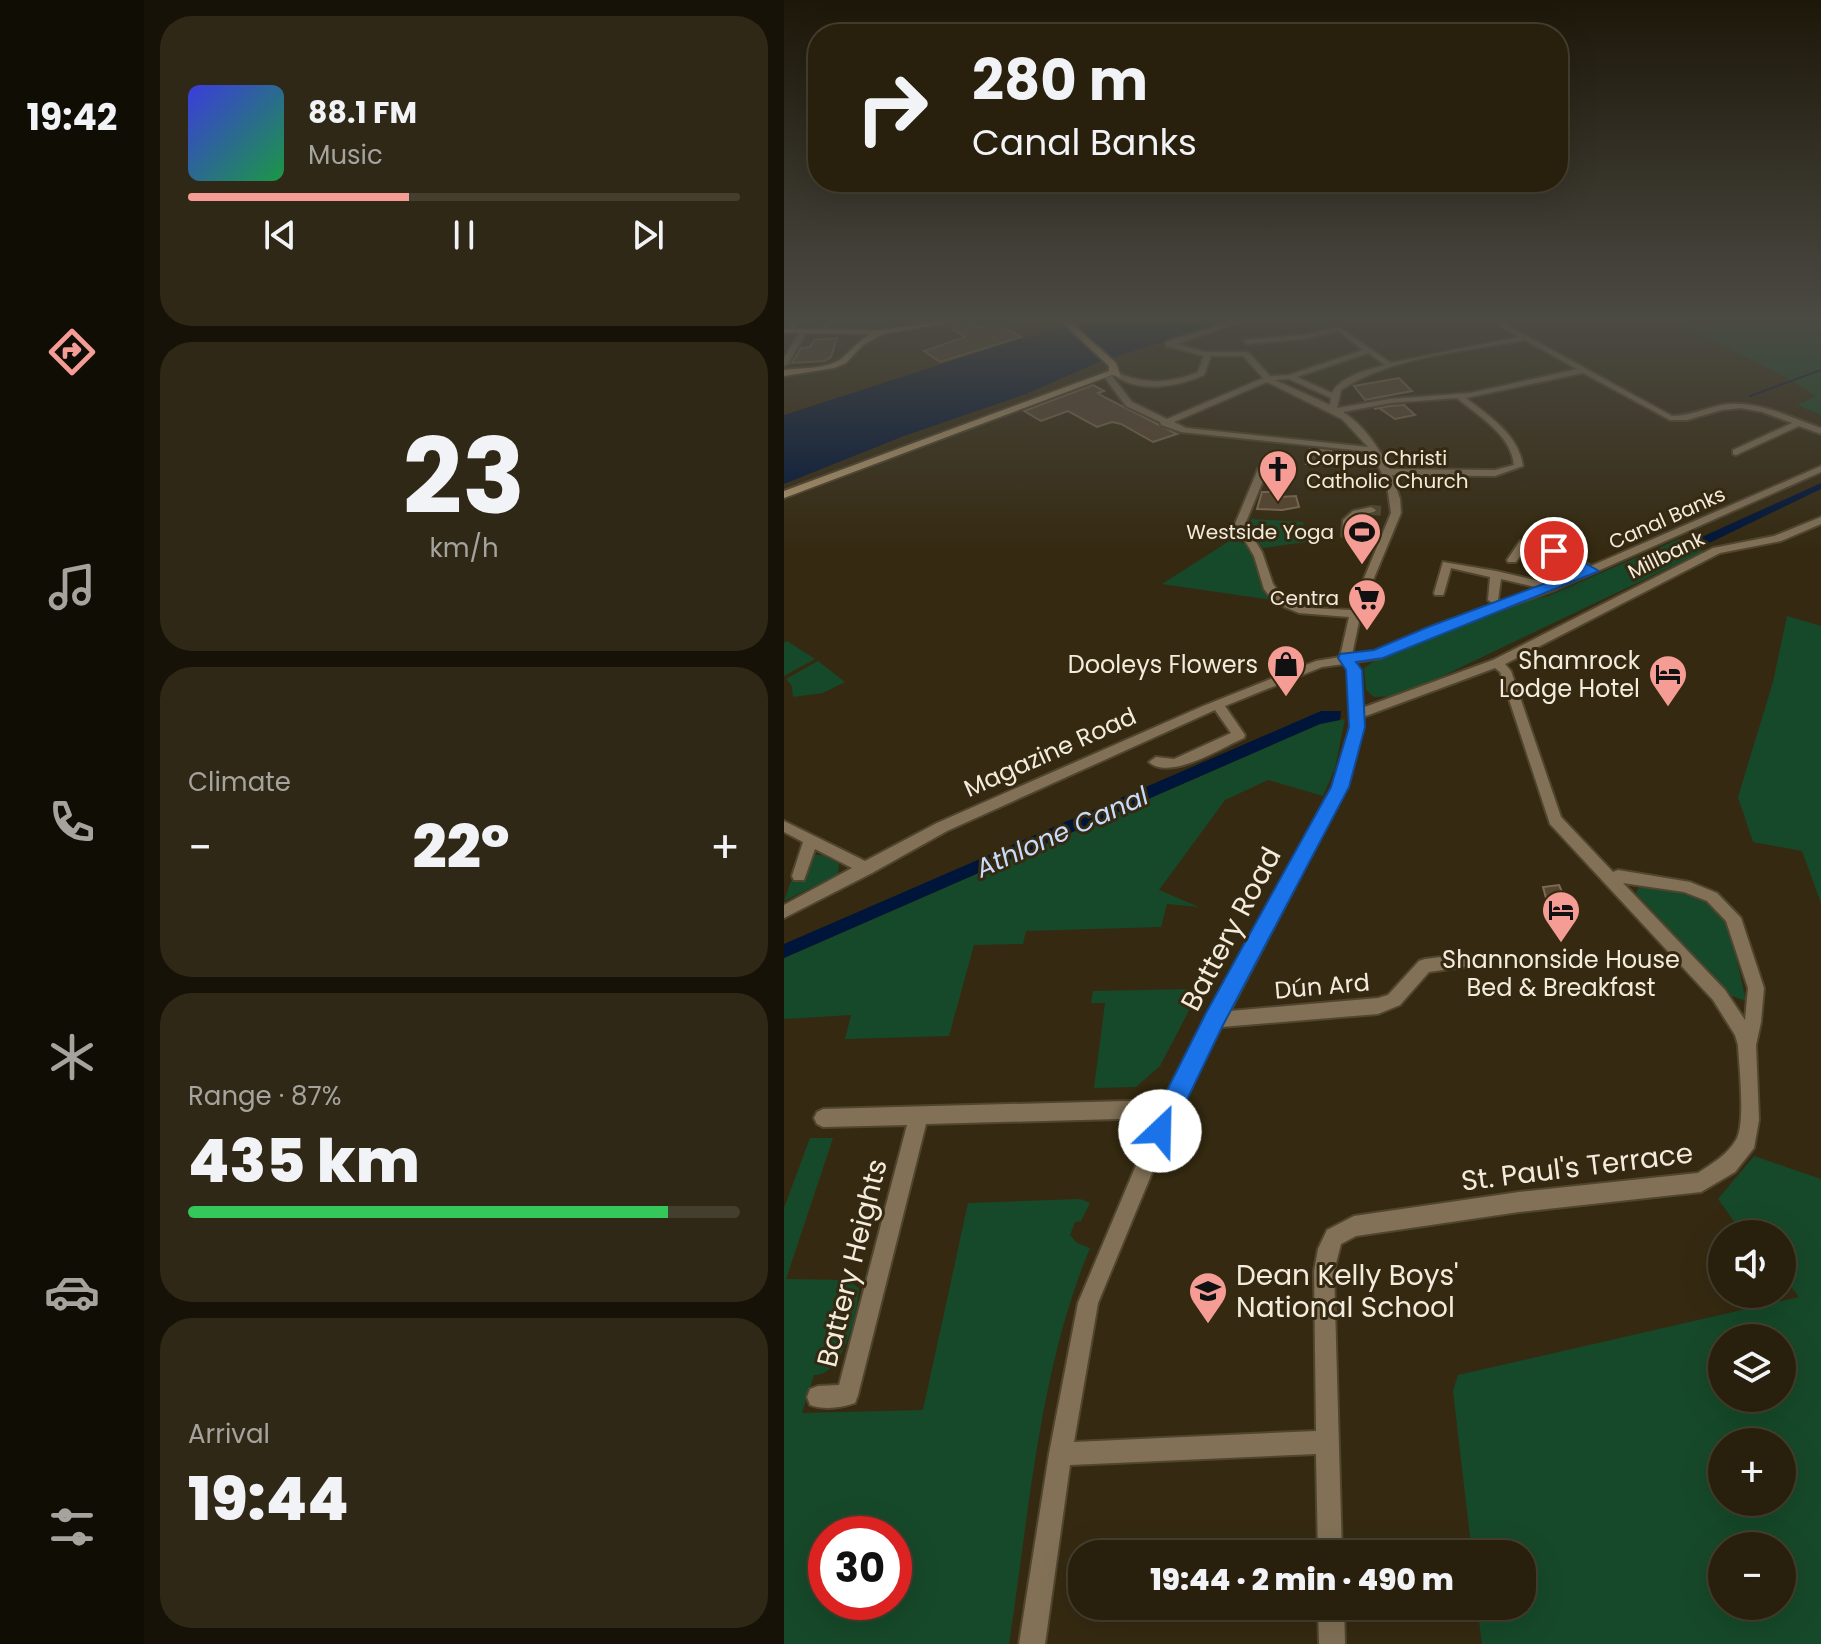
<!DOCTYPE html>
<html lang="en">
<head>
<meta charset="utf-8">
<style>
  body { margin:0; font-family:Poppins,sans-serif; background:#302816; color:#f1f3f6; height:100vh; display:flex; flex-direction:column; font-size:30px; white-space:nowrap }
  * { box-sizing:border-box; margin:0 }
  p { font-size:26px; color:#a5a39d }
  .icon { flex:none; width:44px; height:44px; fill:none; stroke:currentColor; stroke-width:2; stroke-linecap:round; stroke-linejoin:round }
  .map { position:relative; flex:1; overflow:hidden }
  .details { display:flex; flex-direction:column; gap:16px; padding:16px; background:#161207; width:640px }
  .details>* { flex:none }
  .hud { position:absolute; left:24px; top:24px; width:760px; height:168px; border-radius:32px; box-shadow:0 8px 32px #0002,0 0 0 2px #443e2e; background:#28200d; color:#f1f3f6; overflow:hidden }
  .buttons { position:absolute; left:924px; top:1220px; display:grid; gap:16px }
  .buttons a { display:grid; place-items:center; width:88px; height:88px; border-radius:50%; background:#28200d; box-shadow:0 8px 32px #0002,0 0 0 2px #443e2e; font-size:40px }
  .speed { position:absolute; left:24px; top:1516px; display:flex; gap:16px; font-size:40px; font-weight:700; text-align:center }
  .speed>* { display:grid; place-content:center; width:104px; height:104px; border-radius:50%; background:#28200d; box-shadow:0 8px 32px #0002,0 0 0 2px #443e2e; line-height:1 }
  .speed .limit { border:12px solid #d22; background:#fff; color:#111 }
  .pin { position:absolute; display:grid; place-items:center; width:68px; height:68px; color:#fff; margin:-34px; border:4px solid #fff; border-radius:50%; box-shadow:0 2px 8px #0007 }
  .me { position:absolute; width:88px; margin:-44px; rotate:24deg; stroke-linejoin:round; filter:drop-shadow(0 0 6px #0008) }
  .turn { display:flex; align-items:center; gap:28px; height:168px; padding:0 32px; font-size:36px }
  .turn .icon { width:104px; height:104px; stroke-width:2.5 }
  .turn b { display:block; font-size:56px; line-height:68px }
  .big { font-size:60px; font-weight:800; line-height:1.1 }
  .details .widget { flex:1; display:flex; flex-direction:column; justify-content:center; gap:12px; min-width:0; padding:0 28px; border-radius:32px; background:#302816 }
  .details .dial { align-items:center; gap:0 }
  .dial b { font-size:104px; line-height:1 }
  .song { display:flex; align-items:center; gap:24px }
  .cover { width:96px; height:96px; border-radius:12px; background:linear-gradient(135deg,hsl(240 70% 55%),hsl(140 70% 35%)) }
  .played { height:8px; border-radius:4px; background:linear-gradient(90deg,#f59c94 40%,#443e2e 40%) }
  .keys { display:flex; justify-content:space-around; direction:ltr }
  .heat { display:flex; justify-content:space-between; align-items:center; font-size:44px; direction:ltr }
  .charge { height:12px; border-radius:6px; background:linear-gradient(90deg,#34c759 87%,#443e2e 0) }
  .trip { position:absolute; left:284px; top:1540px; width:468px; height:80px; border-radius:32px; background:#28200d; box-shadow:0 8px 32px #0002,0 0 0 2px #443e2e; font-weight:800; line-height:80px; text-align:center }
  main { display:flex; flex:1; min-height:0 }
  .dock { display:flex; flex-direction:column; width:144px; justify-content:space-around; align-items:center; background:#100d05; color:#a5a39d }
  .dock .icon { width:56px; height:56px }
  .dock .on { color:#f59c94 }
  .dock b { font-size:36px; color:#f1f3f6 }
  .map>svg:first-child { display:block }
</style>
</head>
<body>
<main>
<nav class="dock">
<b>19:42</b>
<svg class="icon on" aria-label="directions" viewBox="0 0 24 24"><path d="M12 3l9 9-9 9-9-9zM9 14v-3h6M13 9l2 2-2 2"/></svg>
<svg class="icon" aria-label="music" viewBox="0 0 24 24"><path d="M9 18V5l10-2v13"/><circle cx="6" cy="18" r="3"/><circle cx="16" cy="16" r="3"/></svg>
<svg class="icon" aria-label="phone" viewBox="0 0 24 24"><path d="M5 4h4l2 5-3 2q2 4 5 5l2-3 5 2v4C11 20 4 13 5 4z"/></svg>
<svg class="icon" aria-label="climate" viewBox="0 0 24 24"><path d="M12 3v18M4 7l16 10M4 17L20 7"/></svg>
<svg class="icon" aria-label="car" viewBox="0 0 24 24"><path d="M5 17H2v-5l4-1 3-4h7l3 4 3 1v5h-3M9 17h6M6 11h13"/><circle cx="7" cy="17" r="2"/><circle cx="17" cy="17" r="2"/></svg>
<svg class="icon" aria-label="filters" viewBox="0 0 24 24"><path d="M4 7h16M4 17h16"/><circle cx="9" cy="7" r="2"/><circle cx="15" cy="17" r="2"/></svg>
</nav>
<section class="details">
<div class="widget">
<div class="song"><i class="cover"></i><div><b>88.1 FM</b><p>Music</p></div></div>
<div class="played"></div>
<div class="keys"><svg class="icon" aria-label="previous" viewBox="0 0 24 24"><path d="M18 5L8 12l10 7zM5 5v14"/></svg><svg class="icon" aria-label="pause" viewBox="0 0 24 24"><path d="M8 5v14M16 5v14"/></svg><svg class="icon" aria-label="next" viewBox="0 0 24 24"><path d="M6 5l10 7-10 7zM19 5v14"/></svg></div>
</div>
<div class="widget dial"><b>23</b><p>km/h</p></div>
<div class="widget"><p>Climate</p>
<div class="heat"><a>−</a><b class="big">22°</b><a>+</a></div>
</div>
<div class="widget"><p>Range · 87%</p><b class="big">435 km</b><div class="charge"></div></div>
<div class="widget"><p>Arrival</p><b class="big">19:44</b></div>
</section>
<div class="map">
<svg width="1037" height="1644" viewBox="0 0 1037 1644">
  <rect width="100%" height="100%" fill="#352a11"/>
  <g fill="#164929" fill-rule="evenodd">
    <path d="M887,321h150v94l-24,-10 19,-9 -32,-20z"/>
    <path d="M467,519l52,3 3,20 -43,6 -13,-17z"/>
    <path d="M450,538l19,11 19,51 -110,-16z"/>
    <path d="M895,539l25,12 -274,131 -34,14 -22,1 -8,-7 -2,-22 18,-12 134,-53 32,-7z"/>
    <path d="M1003,616l34,10v277l-19,-52 -49,-9 -15,-45 35,-115z"/>
    <path d="M3,641l28,18 -31,17v-33z"/>
    <path d="M34,661l27,21 -22,11 -30,4 -1,-11 -6,-7z"/>
    <path d="M561,719l-10,49 -12,28 -55,-16 -43,20 -66,90 40,17 -32,-3 -6,23 -135,4 -3,13 -49,1 -25,91 -104,3 6,-24 -67,4v-61l536,-234z"/>
    <path d="M27,855h12l16,9 -1,11 -54,26 7,-20 12,-2z"/>
    <path d="M861,885l60,14 17,13 8,17 16,72 -14,-5 -96,-103 3,-6z"/>
    <path d="M408,989l4,8 -36,69 -24,21 -42,1 11,-85h-14l2,-12z"/>
    <path d="M26,1138h23l-47,141 61,1 12,8c-1,24 -15,88 -45,87l-12,38 121,-3 45,-207 112,-4 10,4 -9,18 -6,1 -5,13 7,8 13,5c-51,122 -61,266 -81,396h-225v-436zM42,1534h68v68h-68z"/>
    <path d="M970,1156l67,23v465h-339l-5,-38h45v-52h-50l-19,-163 5,-16 341,-78 -17,-22v-41h-39l-25,-35zM938,1338h60v60h-60zM938,1442h60v60h-60zM938,1546h60v60h-60z"/>
  </g>
  <g fill="#00153a">
    <path d="M309,321h138l-130,40 -75,33 -122,42 -120,48v-69l242,-78z"/>
    <path d="M1037,483v6l-116,56 -10,-5z"/>
    <path d="M537,711h20l-1,9 -20,4 -536,234v-14z"/>
  </g>
  <g fill="none" stroke-linecap="round" stroke-linejoin="round">
    <path stroke="#00153a" stroke-width="2" d="M966,396l71,-26"/>
  </g>
  <g fill="#57452f" stroke="#7e6a53" stroke-width="2">
    <path d="M185,323l12,4 21,-2 19,12 -81,25 -16,-11 41,-14 -14,-9z"/>
    <path d="M53,338l-6,19 -6,4 -33,2 9,-15 9,-1 4,-7z"/>
    <path d="M615,378l13,13 -47,9 -11,-14z"/>
    <path d="M309,385l11,6 -6,2 6,4 73,37 -24,8 -32,-18 -9,-2 -15,5 -29,-16 -27,10 -17,-10z"/>
    <path d="M620,405l11,10 -20,4 -16,-11 -5,1 16,-3z"/>
    <path d="M526,449l21,2 -4,14 -21,-1z"/>
    <path d="M478,492h18l-1,5 17,-1 3,11 -17,3 -25,-1z"/>
    <path d="M775,885l4,9h6l5,12 -25,3 -6,-22z"/>
  </g>
  <g fill="none" stroke-linecap="round" stroke-linejoin="round">
    <g stroke="#524730" stroke-width="10" stroke-dasharray="10 5" stroke-linecap="butt">
      <path d="M587,510l14,1"/>
      <path d="M575,536l20,1"/>
    </g>
    <defs>
      <g id="street">
        <path d="M9,321h6l-7,11h-4z"/>
        <path d="M43,321h6l-8,11h-4z"/>
        <path d="M135,321h6l1,2 -5,1z"/>
        <path d="M451,321h9l-67,23 28,8h43l22,24 19,-1 74,-25 -25,-19 -35,8 -56,5 -3,-4 59,-5 36,-8 52,36 128,-26 -27,-16h7l173,95c20,0 37,-10 56,-12 32,-3 64,14 93,24v6l-22,-8 -63,29 -3,-1v-4l59,-27 -30,-11 -21,-4 -19,2 -35,10h-17l-87,-47 -117,25c23,18 53,37 57,68l-28,10 -103,-1 8,24 1,14 -39,94 -10,48 22,-3 55,-24 111,-40 -39,-9 -3,21 -5,3 -5,-3 2,-23 -39,-9 -7,25 -1,2h-8l-1,-2 9,-31 53,9 55,13 32,-14 -24,-14 -33,-9 -10,15h-8l-1,-2 13,-19 47,11 24,14 230,-100v6l-264,117 -120,43 -56,26 -26,4 5,8 2,38 131,-48 220,-112 61,-12 47,-19v7l-40,17 -61,12 -215,111 6,7 50,146 52,55 5,-2 72,12 27,11 24,25 23,70 -3,34 -5,23 3,75 -5,28 -19,24 -34,20 -182,20 -163,24 -15,8 -7,27 8,283h-24l-2,-100 -246,11 -25,179h-26l30,-190 29,-151 78,-185 -230,6 -68,271 -3,8c-13,5 -32,7 -45,2l-3,-8 3,-8 8,-3 21,-1 68,-260 -84,2 -6,-3 -3,-6 3,-6 6,-3 341,-9 42,-78 2,-7 3,-2 122,-226 18,-60 -3,-57 -4,-6 -22,3 -97,39 20,29 -1,3c-23,10 -74,43 -95,24l7,-5 18,2 57,-26 -16,-23 -268,121 -75,42 -88,45v-13l68,-37 -37,-19 -11,31h-10l-2,-4 11,-34 -19,-10v-11l81,40 72,-38 266,-117 113,-45 24,-4 9,-40 -50,-4 -24,-10 -11,-14 -10,-33 -19,-32 23,-55 8,-2 2,2 -23,55 17,28 11,32 10,14 9,6 18,4 41,2 40,-97 -4,-28 -15,-33 -191,-20 -20,-7 -1,-3 -34,-16 -21,-28 7,-2 20,26 35,17 96,-41 -20,-22h-32l-7,19c-27,12 -65,19 -90,0l4,-2c27,11 52,11 80,-1l6,-16 -38,-10v-4zM741,340l52,29 -107,24 -80,6 -53,9 4,-18c52,-34 123,-39 184,-50zM584,353l17,12c-17,5 -45,11 -53,28l-35,-16zM505,379l42,19 -1,7 -55,-25zM483,382l75,37 26,28 -182,-19 -12,-6zM673,398c21,18 54,36 57,67l-19,5 -105,-1c-12,-22 -26,-44 -47,-57l47,-9zM711,668l5,4 50,152 163,176 22,35 3,10c1,20 8,79 -2,95 -9,15 -23,23 -38,33l-179,19 -165,24 -27,14 -9,19 -4,22 2,160 -242,11 24,-139 78,-188 45,-88 157,-13 22,-9 29,-33 42,-6 2,-5 -2,-5 -6,-2 -40,5 -6,2 -31,34 -10,3 -148,13 117,-224 16,-60v-10zM839,883l61,9 23,9 19,20 22,67 -3,32 -20,-30z"/>
        <path d="M17,330l6,1 -19,33 -4,2v-8z"/>
        <path d="M587,507l5,3 -2,2 -15,3 -8,8v9l12,2v4l-21,-2 1,-16 10,-9z"/>
        <path d="M534,1606h26l1,38h-26z"/>
      </g>
      <g id="secondary">
        <path d="M158,321h17l-76,13 -20,11 -17,18 -12,5 -50,8v-6c17,-2 43,-1 57,-11 11,-9 17,-18 29,-25l-86,-1v-4l98,1z"/>
        <path d="M277,321h8l47,42 5,14 -9,-2 -328,123v-7l325,-120v-5z"/>
      </g>
    </defs>
    <use href="#street" stroke="#50452e" stroke-width="4"/>
    <use href="#secondary" stroke="#50452e" stroke-width="4"/>
    <use href="#street" fill="#827157" fill-rule="evenodd"/>
    <use href="#secondary" fill="#b3986e" fill-rule="evenodd"/>
  </g>
  <linearGradient id="sky" x2="0" y2="1"><stop stop-color="#1d1709"/><stop offset="0.58" stop-color="#4b4a43"/><stop offset="1" stop-color="#4b4a43" stop-opacity="0"/></linearGradient>
  <rect width="1037" height="551" fill="url(#sky)"/>
  <path fill="#1a73e8" stroke="#114b97" stroke-width="2" d="M765,548h9l41,23 -216,87 -27,4 6,8 3,57 -16,60 -127,240 -54,112 -8,4 -9,-4 -3,-8 3,-9 55,-109 125,-226 18,-60 -3,-57 -8,-12 2,-4 34,-4 54,-23 153,-57 -32,-16z"/>
  <defs>
    <symbol id="church-pin" viewBox="-11 -11 22 30"><path d="M0 17L-7.5 6A9.5 9.5 0 1 1 7.5 6Z" fill="#f59c94" stroke="#352a11"/><path d="M-1.2-6h2.4v3.5h3.3v2.4h-3.3V6h-2.4V-.1h-3.3v-2.4h3.3Z" fill="#111"/></symbol>
    <symbol id="stadium-pin" viewBox="-11 -11 22 30"><path d="M0 17L-7.5 6A9.5 9.5 0 1 1 7.5 6Z" fill="#f59c94" stroke="#352a11"/><path d="M0-5a6.5 5 0 1 0 0 10a6.5 5 0 1 0 0-10ZM-3.5-1.8h7v3.6h-7Z" fill="#111"/></symbol>
    <symbol id="supermarket-pin" viewBox="-11 -11 22 30"><path d="M0 17L-7.5 6A9.5 9.5 0 1 1 7.5 6Z" fill="#f59c94" stroke="#352a11"/><path d="M-6-5.5h2.5l.6 2H6L4.5 2H-2.5L-4.4-4H-6ZM-1.5 3.2a1.3 1.3 0 1 0 .1 0ZM3 3.2a1.3 1.3 0 1 0 .1 0Z" fill="#111"/></symbol>
    <symbol id="shop-pin" viewBox="-11 -11 22 30"><path d="M0 17L-7.5 6A9.5 9.5 0 1 1 7.5 6Z" fill="#f59c94" stroke="#352a11"/><path d="M-5-2.5h2.3a2.7 3.5 0 0 1 5.4 0H5L5.5 6h-11ZM-1.5-2.5h3a1.5 2.3 0 0 0-3 0Z" fill="#111"/></symbol>
    <symbol id="hotel-pin" viewBox="-11 -11 22 30"><path d="M0 17L-7.5 6A9.5 9.5 0 1 1 7.5 6Z" fill="#f59c94" stroke="#352a11"/><path d="M-6-4.5h1.5V1H6V5H4.5V3h-9V5H-6ZM-4 0a1.8 1.8 0 1 1 3.6 0ZM.5 0V-2.5h3Q6-2.5 6 0Z" fill="#111"/></symbol>
    <symbol id="school-pin" viewBox="-11 -11 22 30"><path d="M0 17L-7.5 6A9.5 9.5 0 1 1 7.5 6Z" fill="#f59c94" stroke="#352a11"/><path d="M0-5L7-2L0 1L-7-2ZM-4 1L0 2.5L4 1V4Q0 6-4 4Z" fill="#111"/></symbol>
  </defs>
  <g fill-rule="evenodd">
    <use href="#church-pin" x="472" y="447" width="44" height="60"/>
    <use href="#stadium-pin" x="556" y="510" width="44" height="60"/>
    <use href="#supermarket-pin" x="561" y="576" width="44" height="60"/>
    <use href="#shop-pin" x="480" y="642" width="44" height="60"/>
    <use href="#hotel-pin" x="862" y="652" width="44" height="60"/>
    <use href="#hotel-pin" x="755" y="888" width="44" height="60"/>
    <use href="#school-pin" x="402" y="1269" width="44" height="60"/>
  </g>
  <g text-anchor="middle" dominant-baseline="central" stroke-width="6" stroke-linejoin="round" paint-order="stroke">
    <g font-size="20" fill="#f3ecdd" stroke="#352a11" text-anchor="end">
      <text x="522" y="458" text-anchor="start">Corpus Christi<tspan x="522" dy="23">Catholic Church</tspan></text>
      <text x="550" y="532">Westside Yoga</text>
      <text x="555" y="598">Centra</text>
    </g>
    <g font-size="20" fill="#f3ecdd" stroke="#352a11">
      <text transform="translate(883 518) rotate(-24)">Canal Banks</text>
      <text transform="translate(882 555) rotate(-26)">Millbank</text>
    </g>
    <g font-size="24" fill="#f3ecdd" stroke="#352a11" text-anchor="end">
      <text x="856" y="660">Shamrock<tspan x="856" dy="28">Lodge Hotel</tspan></text>
      <text x="474" y="664">Dooleys Flowers</text>
      <text x="777" y="959" text-anchor="middle">Shannonside House<tspan x="777" dy="28">Bed &amp; Breakfast</tspan></text>
    </g>
    <g font-size="24" fill="#f3ecdd" stroke="#352a11">
      <text transform="translate(266 752) rotate(-24)">Magazine Road</text>
      <text transform="translate(538 986) rotate(-5)">Dún Ard</text>
    </g>
    <g font-size="26" font-style="italic" fill="#c7dcfd" stroke="#352a11">
      <text transform="translate(278 832) rotate(-24)">Athlone Canal</text>
    </g>
    <g font-size="28" fill="#f3ecdd" stroke="#352a11">
      <text transform="translate(447 929) rotate(-62)">Battery Road</text>
      <text transform="translate(793 1167) rotate(-7)">St. Paul's Terrace</text>
      <text transform="translate(68 1263) rotate(-76)">Battery Heights</text>
    </g>
    <g font-size="28" fill="#f3ecdd" stroke="#352a11" text-anchor="start">
      <text x="452" y="1275">Dean Kelly Boys'<tspan x="452" dy="32">National School</tspan></text>
    </g>
  </g>
</svg>
<div class="buttons">
<a><svg class="icon" aria-label="sound" viewBox="0 0 24 24"><path d="M4 9h4l5-4v14l-5-4H4zM17 9q2 3 0 6"/></svg></a>
<a><svg class="icon" aria-label="layers" viewBox="0 0 24 24"><path d="M12 4l9 5-9 5-9-5zM3 14l9 5 9-5"/></svg></a>
<a>+</a>
<a>−</a>
</div>
<div class="speed"><div class="limit">30</div></div>
<div class="pin" style="left:770px;top:551px;background:#d93025"><svg class="icon" aria-label="arrive" viewBox="0 0 24 24"><path d="M6 21V4h12l-3 4 3 4H6"/></svg></div>
<svg class="me" style="left:376px;top:1131px" viewBox="-20 -20 40 40"><circle r="19" fill="#fff"/><path d="M0-13L10 11 0 6-10 11z" fill="#1a73e8"/></svg>
<div class="trip">19:44 · 2 min · 490 m</div>
<div class="hud">
<div class="turn"><svg class="icon" aria-label="right" viewBox="0 0 24 24"><path d="M7 20v-9h11M14 6l5 5-5 5"/></svg><div><b>280 m</b>Canal Banks</div></div>
</div>
</div>
</main>
</body>
</html>
